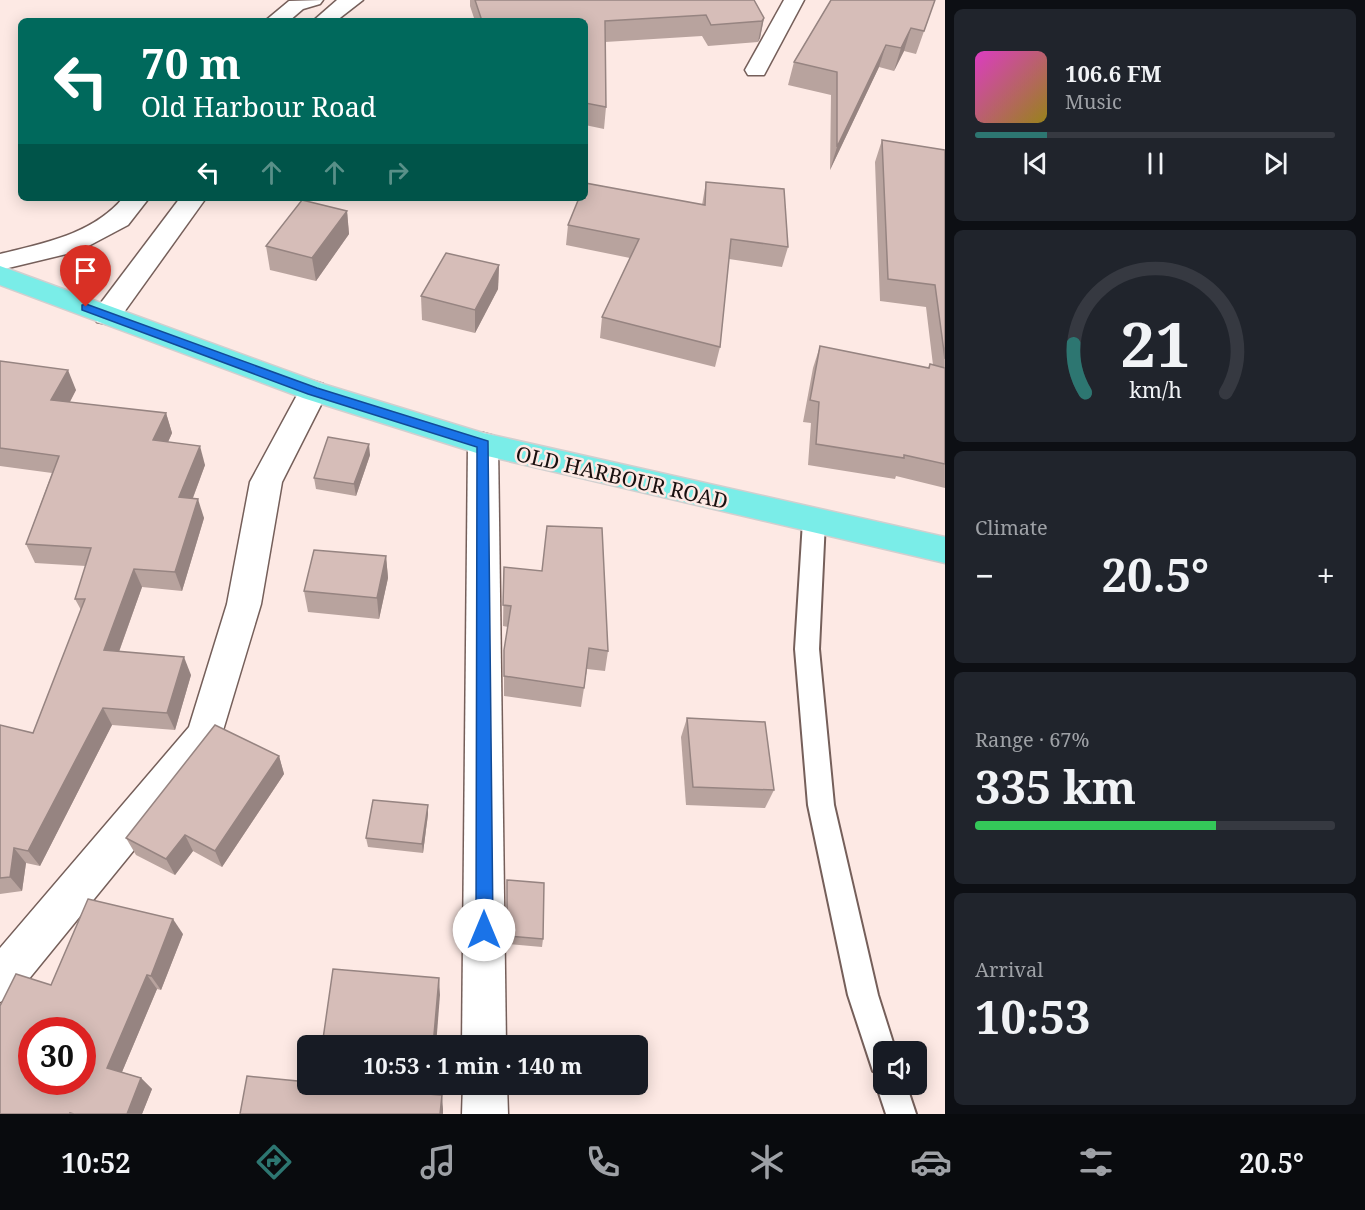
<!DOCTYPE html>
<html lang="en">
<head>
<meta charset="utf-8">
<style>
  body { margin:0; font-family:"Noto Serif",serif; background:#20242c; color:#f1f3f6; height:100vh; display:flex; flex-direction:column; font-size:22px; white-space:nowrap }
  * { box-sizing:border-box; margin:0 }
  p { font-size:20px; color:#9ea1a6 }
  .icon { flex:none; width:33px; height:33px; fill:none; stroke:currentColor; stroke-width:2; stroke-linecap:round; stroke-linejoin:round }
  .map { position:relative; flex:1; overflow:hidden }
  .drawer { display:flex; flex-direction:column; gap:9px; padding:9px; background:#0d0f14; width:420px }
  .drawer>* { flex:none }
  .hud { position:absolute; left:18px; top:18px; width:570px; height:183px; border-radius:9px; box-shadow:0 3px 15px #0003; background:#00695c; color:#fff; overflow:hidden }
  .fabs { position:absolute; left:873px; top:1041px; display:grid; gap:12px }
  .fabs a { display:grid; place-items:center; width:54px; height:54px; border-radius:9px; background:#171b24; box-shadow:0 3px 15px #0003; font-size:30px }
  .speed { position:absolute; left:18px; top:1017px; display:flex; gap:12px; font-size:30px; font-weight:700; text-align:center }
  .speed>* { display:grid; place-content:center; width:78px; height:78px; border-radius:50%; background:#171b24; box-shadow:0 3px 15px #0003; line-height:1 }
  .speed .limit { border:9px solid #d22; background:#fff; color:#111 }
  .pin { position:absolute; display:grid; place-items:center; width:51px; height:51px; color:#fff; margin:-62px -26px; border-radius:50% 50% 50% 0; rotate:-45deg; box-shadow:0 0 6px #0007 }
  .pin .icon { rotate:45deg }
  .me { position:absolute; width:66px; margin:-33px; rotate:0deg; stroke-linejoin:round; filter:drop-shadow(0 0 4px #0008) }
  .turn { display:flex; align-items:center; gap:21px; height:126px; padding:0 24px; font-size:27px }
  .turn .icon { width:78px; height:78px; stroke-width:2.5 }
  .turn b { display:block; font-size:42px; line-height:51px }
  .lanes { display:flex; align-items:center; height:57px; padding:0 24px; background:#0003; justify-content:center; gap:30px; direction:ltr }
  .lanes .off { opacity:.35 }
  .big { font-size:45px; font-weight:700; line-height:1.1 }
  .drawer .tile { flex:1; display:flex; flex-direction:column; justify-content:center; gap:9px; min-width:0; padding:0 21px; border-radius:9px; background:#20242c }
  .drawer .dial { align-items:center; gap:0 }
  .dial svg { height:156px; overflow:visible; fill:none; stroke:#363941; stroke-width:7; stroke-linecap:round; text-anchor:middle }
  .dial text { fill:#f1f3f6; stroke:none }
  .song { display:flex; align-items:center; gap:18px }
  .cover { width:72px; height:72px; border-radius:9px; background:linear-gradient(135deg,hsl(310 70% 55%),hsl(50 70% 35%)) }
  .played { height:6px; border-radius:3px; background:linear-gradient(90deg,#2d7671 20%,#363941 20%) }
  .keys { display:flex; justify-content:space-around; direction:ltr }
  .heat { display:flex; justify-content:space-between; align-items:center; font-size:33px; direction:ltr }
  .charge { height:9px; border-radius:4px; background:linear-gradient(90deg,#34c759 67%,#363941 0) }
  .trip { position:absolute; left:297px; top:1035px; width:351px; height:60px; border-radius:9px; background:#171b24; box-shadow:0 3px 15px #0003; font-weight:700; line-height:60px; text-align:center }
  .tabs { display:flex; height:96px; justify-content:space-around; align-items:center; background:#090b0e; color:#9ea1a6 }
  .tabs .icon { width:42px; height:42px }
  .tabs .current { color:#2d7671 }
  .tabs b { font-size:27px; color:#f1f3f6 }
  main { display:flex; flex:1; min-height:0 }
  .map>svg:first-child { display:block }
</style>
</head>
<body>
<main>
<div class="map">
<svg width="945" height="1114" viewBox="0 0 945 1114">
  <rect width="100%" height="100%" fill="#fde9e4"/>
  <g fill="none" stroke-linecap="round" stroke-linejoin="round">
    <defs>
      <path id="service" d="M814,512l8,3 3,6 -6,128 15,156 44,190 18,57h-12v32h22l10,30h-30l-10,-30 4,-11 -7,-2 -25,-76 -40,-190 -13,-156 8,-128 3,-6z"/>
      <g id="minor">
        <path d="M323,0l-3,4 -17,5 -14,12h-24l24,-20z"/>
        <path d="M337,0h26l-27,21h-23z"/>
        <path d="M784,0h20l-40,75h-16l-3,-5z"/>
        <path d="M123,198h26l-21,27 -49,26 -79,19v-16c44,-11 93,-20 123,-56z"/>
        <path d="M180,198h26l-89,124 -10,2 -10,-2 -4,-7 4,-7z"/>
        <path d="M313,381l10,3 5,7 -46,91 -21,122 -43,143 -203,249 -15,6v-54l189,-221 38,-123 23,-122 53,-98z"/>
        <path d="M483,433l11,3 4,8 8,602h-44l6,-602 4,-8z"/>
        <path d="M463,1084h44l1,30h-46z"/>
      </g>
      <path id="primary" d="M0,266l323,118 160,49 462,104v26l-462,-108 -180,-57 -303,-113z"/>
    </defs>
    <use href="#service" stroke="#755f5a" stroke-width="4"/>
    <use href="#minor" stroke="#755f5a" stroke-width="3"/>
    <use href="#primary" stroke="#d1cfcf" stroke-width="3"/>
    <use href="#service" fill="#fff" fill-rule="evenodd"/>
    <use href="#minor" fill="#fff" fill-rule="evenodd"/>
    <use href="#primary" fill="#7aede8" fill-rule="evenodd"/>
  </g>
  <g fill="#b8a39e">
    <path d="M470,0h284l10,18 -4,20 -2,4 -50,4 -6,-10 -97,6 1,65 -2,22 -19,-4v-104h-110l-5,-15z"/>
    <path d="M935,0l-19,54 -12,-3 -10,20 -15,-4 -49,103 1,-75 -43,-10 6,-23z"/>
    <path d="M882,140l63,10v338l-49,-12 -1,3 -87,-14 3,-42 -8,-1 10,-54 7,-22 108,22 2,-4 3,1 -7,-58 -46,-6 -5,-139z"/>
    <path d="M706,182l82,65 -6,20 -53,-8 -9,88 -5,20 -115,-29 2,-21 28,-59 -64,-13 2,-20 134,-20z"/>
    <path d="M347,211l2,23 -33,47 -46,-11 -4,-24z"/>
    <path d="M499,265l-1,24 -23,44 -53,-13 -1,-24z"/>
    <path d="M0,361l76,29 -6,12 96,11 6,20 -4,9 37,23 -12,33 11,20 -22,73 -40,-4 -23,65 72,23 -16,55 -63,-5 -72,141 -14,-3 -4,28 -22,3v-169l33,8 48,-123 -6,-11 11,-33 -51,-3 -9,-19 26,-71 -52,-7z"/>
    <path d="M370,455l-14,41 -40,-7 -2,-11z"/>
    <path d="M386,556l2,22 -9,41 -71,-7 -4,-21z"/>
    <path d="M504,567l104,84 -3,20 -18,-2 -6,38 -77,-11v-46l4,-23 -5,-1z"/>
    <path d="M687,718l87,72 -9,18 -79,-3 -5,-68z"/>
    <path d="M279,756l5,18 -62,93 -29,-16 -18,24 -39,-20 -10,-17z"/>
    <path d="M428,805v9l-5,39 -55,-6 -2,-9z"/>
    <path d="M507,880l36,59 -1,8 -35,-3z"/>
    <path d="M183,934l-22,56 -4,-1 -35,83 19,6 11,11 -10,25h-142l51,-129z"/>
  </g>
  <g fill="#968481">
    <path d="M764,18l-4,20 -2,4 4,-21z"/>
    <path d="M911,28l-7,23 -10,20 7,-23z"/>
    <path d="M886,45l-7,22 -49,103 7,-23z"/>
    <path d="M347,211l2,23 -33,47 -4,-23z"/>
    <path d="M499,265l-1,24 -23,44v-23z"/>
    <path d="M68,370l8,20 -16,30 -9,-20z"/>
    <path d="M166,413l6,20 -12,27 -7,-20z"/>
    <path d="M369,444l1,11 -14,41 -2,-12z"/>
    <path d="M200,446l5,19 -19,51 -7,-19z"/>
    <path d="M198,499l6,19 -22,73 -7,-19z"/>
    <path d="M386,556l2,22 -9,41 -2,-21z"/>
    <path d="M134,569l8,18 -29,81 -9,-18z"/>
    <path d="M184,657l7,18 -16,55 -8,-17z"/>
    <path d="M103,708l9,17 -72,141 -12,-15z"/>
    <path d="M279,756l5,18 -62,93 -7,-16z"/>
    <path d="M428,805v9l-5,39 -1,-9z"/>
    <path d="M185,835l8,16 -18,24 -9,-16z"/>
    <path d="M14,848l12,15 -4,28 -12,-14z"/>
    <path d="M173,919l10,15 -22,56 -10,-14z"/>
    <path d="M147,975l10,14 -38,90 -12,-11z"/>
    <path d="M439,978l1,17 -4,51h-3z"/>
    <path d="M141,1078l11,11 -10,25h-15z"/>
    <path d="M429,1084h3l-2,23 -2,-13z"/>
    <path d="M442,1095l1,14v5h-3z"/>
  </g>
  <g fill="#d6bdb8" stroke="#968481" stroke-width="1.5" fill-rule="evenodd">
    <path d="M475,0h279l10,18 -2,3 -51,4 -5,-10 -101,6 1,86 -21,-4v-82h-103z"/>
    <path d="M831,0h104l-11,31 -13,-3 -10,20 -15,-3 -49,102v-75l-43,-10z"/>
    <path d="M882,140l63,10v209l-10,-74 -47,-6z"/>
    <path d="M706,182l78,7 4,58 -57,-8 -11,108 -118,-30 37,-78 -71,-14 11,-27h6v-15l120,22z"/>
    <path d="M302,200l45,11 -35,47 -46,-12z"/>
    <path d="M446,253l53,12 -24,45 -54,-14z"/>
    <path d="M820,346l109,22 1,-4 15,4v96l-41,-9v3l-88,-14 3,-42 -9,-2z"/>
    <path d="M0,361l68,9 -17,30 115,13 -13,27 47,6 -21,51 19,2 -23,73 -41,-3 -30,81 80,7 -17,56 -64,-5 -75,143 -14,-3 -4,29 -10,1v-153l33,8 52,-134h-10l16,-51 -65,-4 33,-88 -59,-8z"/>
    <path d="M328,437l41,7 -15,40 -40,-6z"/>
    <path d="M547,526l55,2 6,123 -19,-3 -5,40 -80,-12v-26l7,-44 -8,-1 1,-38 38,4z"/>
    <path d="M314,550l72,6 -9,42 -73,-7z"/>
    <path d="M687,718l78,4 9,68 -81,-3z"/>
    <path d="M215,725l64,31 -64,95 -30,-16 -19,24 -40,-21z"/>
    <path d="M373,800l55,5 -6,39 -56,-6z"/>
    <path d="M507,880l37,3 -1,56 -36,-3z"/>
    <path d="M88,899l85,20 -22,57 -4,-1 -40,93 34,10 -14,36h-53l-4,-1v1h-70v-108l16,-32 35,11zM32,1030h50v52h-50z"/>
    <path d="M333,969l106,9 -6,68h-111z"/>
    <path d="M247,1076l61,6v2h121l-1,10 14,1 -2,19h-200z"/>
  </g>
  <path fill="#1a73e8" stroke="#114b97" stroke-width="1.5" d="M86,304l231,84 171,53 5,489 -3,6 -6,2 -6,-2 -2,-6 1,-483 -169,-53 -226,-84v-5z"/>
  <g text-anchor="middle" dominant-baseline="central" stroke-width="5" stroke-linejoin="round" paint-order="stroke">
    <g font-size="21" fill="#19100f" stroke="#fde9e4">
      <text transform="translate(622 477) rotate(13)">OLD HARBOUR ROAD</text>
    </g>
  </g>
</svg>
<div class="fabs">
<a><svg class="icon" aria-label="sound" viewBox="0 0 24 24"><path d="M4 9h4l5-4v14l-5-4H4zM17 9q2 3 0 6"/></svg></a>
</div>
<div class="speed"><div class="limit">30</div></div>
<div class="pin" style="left:86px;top:307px;background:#d93025"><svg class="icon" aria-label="arrive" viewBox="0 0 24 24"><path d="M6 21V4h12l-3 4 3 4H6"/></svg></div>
<svg class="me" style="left:484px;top:930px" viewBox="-20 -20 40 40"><circle r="19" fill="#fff"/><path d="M0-13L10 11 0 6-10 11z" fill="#1a73e8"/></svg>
<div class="trip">10:53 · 1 min · 140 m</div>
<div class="hud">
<div class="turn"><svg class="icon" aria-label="left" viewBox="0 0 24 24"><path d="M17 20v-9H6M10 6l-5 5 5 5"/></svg><div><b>70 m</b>Old Harbour Road</div></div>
<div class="lanes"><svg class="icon" aria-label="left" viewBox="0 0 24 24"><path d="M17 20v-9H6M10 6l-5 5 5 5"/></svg><svg class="icon off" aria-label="ahead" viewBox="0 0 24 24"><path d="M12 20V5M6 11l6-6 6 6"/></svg><svg class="icon off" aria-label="ahead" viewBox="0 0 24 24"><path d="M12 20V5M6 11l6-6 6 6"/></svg><svg class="icon off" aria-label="right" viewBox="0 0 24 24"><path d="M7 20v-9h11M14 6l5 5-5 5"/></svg></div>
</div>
</div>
<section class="drawer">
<div class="tile">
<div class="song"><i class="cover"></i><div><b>106.6 FM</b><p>Music</p></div></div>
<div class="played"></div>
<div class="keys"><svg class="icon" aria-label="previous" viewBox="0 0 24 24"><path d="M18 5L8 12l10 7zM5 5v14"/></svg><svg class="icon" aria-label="pause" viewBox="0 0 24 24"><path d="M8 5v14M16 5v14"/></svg><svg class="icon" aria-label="next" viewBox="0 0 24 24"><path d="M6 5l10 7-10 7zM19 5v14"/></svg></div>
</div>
<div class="tile dial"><svg viewBox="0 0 100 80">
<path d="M14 69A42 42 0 1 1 86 69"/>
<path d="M14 69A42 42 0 0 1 8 44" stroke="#2d7671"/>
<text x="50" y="56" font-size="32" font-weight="700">21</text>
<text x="50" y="72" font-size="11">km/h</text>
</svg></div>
<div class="tile"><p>Climate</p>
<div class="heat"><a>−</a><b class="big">20.5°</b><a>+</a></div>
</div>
<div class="tile"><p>Range · 67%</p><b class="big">335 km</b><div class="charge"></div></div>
<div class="tile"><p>Arrival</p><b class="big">10:53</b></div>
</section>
</main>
<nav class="tabs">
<b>10:52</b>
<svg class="icon current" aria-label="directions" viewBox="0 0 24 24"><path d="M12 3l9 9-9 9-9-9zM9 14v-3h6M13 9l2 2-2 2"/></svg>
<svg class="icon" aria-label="music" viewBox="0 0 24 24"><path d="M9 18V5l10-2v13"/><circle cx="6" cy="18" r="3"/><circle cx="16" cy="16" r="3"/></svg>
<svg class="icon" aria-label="phone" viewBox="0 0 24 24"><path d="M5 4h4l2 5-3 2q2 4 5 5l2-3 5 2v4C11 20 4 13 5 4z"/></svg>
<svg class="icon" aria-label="climate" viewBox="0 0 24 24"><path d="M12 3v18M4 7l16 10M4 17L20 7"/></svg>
<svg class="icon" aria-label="car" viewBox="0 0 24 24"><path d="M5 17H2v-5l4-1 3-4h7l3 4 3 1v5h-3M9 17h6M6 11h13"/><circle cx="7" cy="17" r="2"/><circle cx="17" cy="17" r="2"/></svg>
<svg class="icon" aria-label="filters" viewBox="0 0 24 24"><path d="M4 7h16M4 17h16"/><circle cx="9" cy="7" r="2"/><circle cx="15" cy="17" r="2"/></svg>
<b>20.5°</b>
</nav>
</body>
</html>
